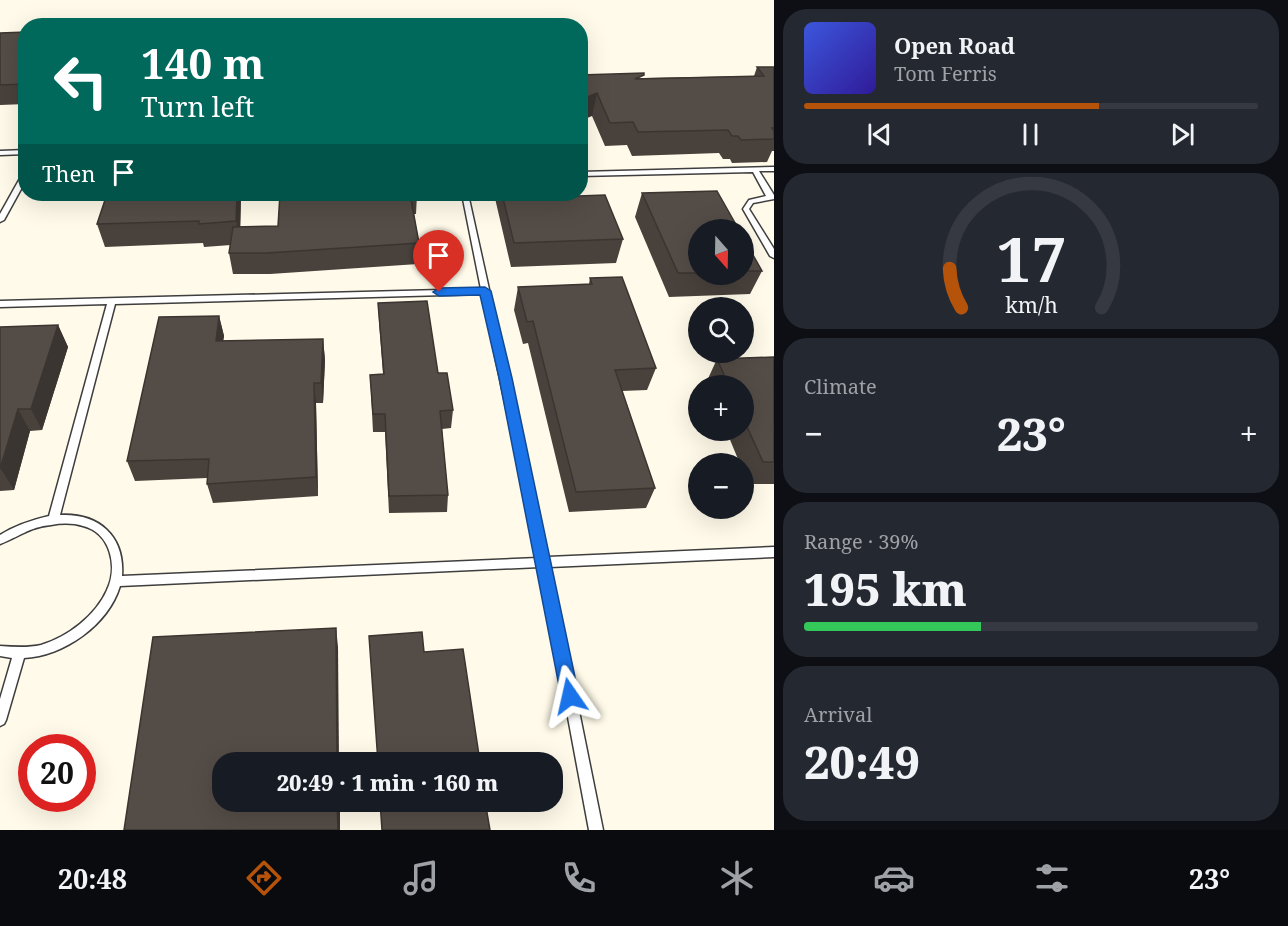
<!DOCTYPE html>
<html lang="en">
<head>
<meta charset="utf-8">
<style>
  body { margin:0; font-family:"Noto Serif",serif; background:#242831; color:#f1f3f6; height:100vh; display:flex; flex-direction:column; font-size:22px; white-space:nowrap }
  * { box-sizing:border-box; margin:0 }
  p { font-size:20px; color:#9ea1a6 }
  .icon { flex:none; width:33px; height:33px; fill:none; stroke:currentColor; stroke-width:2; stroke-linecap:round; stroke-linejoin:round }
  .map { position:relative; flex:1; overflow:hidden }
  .side { display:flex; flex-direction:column; gap:9px; padding:9px; background:#0d0f14; width:514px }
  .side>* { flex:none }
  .top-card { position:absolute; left:18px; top:18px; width:570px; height:183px; border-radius:24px; box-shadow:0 6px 24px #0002; background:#00695c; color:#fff; overflow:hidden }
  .needle { width:39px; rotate:160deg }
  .fabs { position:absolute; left:688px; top:219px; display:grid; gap:12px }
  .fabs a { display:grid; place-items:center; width:66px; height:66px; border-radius:50%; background:#171b24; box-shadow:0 6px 24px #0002; font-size:30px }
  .speed { position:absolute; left:18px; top:734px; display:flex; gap:12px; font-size:30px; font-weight:700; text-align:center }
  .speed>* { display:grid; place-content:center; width:78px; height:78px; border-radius:50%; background:#171b24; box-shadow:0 6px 24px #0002; line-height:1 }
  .speed .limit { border:9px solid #d22; background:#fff; color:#111 }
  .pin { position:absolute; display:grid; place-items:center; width:51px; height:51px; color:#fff; margin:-62px -26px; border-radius:50% 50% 50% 0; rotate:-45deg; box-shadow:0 0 6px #0007 }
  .pin .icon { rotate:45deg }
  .me { position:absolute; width:66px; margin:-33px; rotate:349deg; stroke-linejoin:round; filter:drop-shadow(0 0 4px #0008) }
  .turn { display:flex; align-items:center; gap:21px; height:126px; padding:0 24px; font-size:27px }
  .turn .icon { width:78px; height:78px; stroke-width:2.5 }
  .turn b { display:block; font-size:42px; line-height:51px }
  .then { display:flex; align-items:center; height:57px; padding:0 24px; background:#0003; gap:12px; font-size:22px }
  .big { font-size:45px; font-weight:800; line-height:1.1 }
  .side .tile { flex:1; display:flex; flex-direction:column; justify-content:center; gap:9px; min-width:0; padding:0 21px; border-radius:24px; background:#242831 }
  .side .dial { align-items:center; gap:0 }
  .dial svg { height:156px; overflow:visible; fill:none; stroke:#363941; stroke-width:7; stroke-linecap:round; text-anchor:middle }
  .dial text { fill:#f1f3f6; stroke:none }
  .song { display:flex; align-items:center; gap:18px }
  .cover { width:72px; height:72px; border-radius:9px; background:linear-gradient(135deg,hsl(230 70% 55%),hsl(250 70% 35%)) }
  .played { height:6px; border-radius:3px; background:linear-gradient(90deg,#b45309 65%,#363941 65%) }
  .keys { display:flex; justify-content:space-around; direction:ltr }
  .heat { display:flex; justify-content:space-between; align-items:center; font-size:33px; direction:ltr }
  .charge { height:9px; border-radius:4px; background:linear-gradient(90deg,#34c759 39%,#363941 0) }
  .trip { position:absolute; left:212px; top:752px; width:351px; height:60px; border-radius:24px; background:#171b24; box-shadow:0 6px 24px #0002; font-weight:800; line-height:60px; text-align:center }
  .tab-bar { display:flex; height:96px; justify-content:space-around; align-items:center; background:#090b0e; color:#9ea1a6 }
  .tab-bar .icon { width:42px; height:42px }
  .tab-bar .current { color:#b45309 }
  .tab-bar b { font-size:27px; color:#f1f3f6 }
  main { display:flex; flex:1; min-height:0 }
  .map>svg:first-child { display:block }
</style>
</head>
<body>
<main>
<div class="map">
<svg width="774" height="830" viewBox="0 0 774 830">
  <rect width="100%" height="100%" fill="#fffae9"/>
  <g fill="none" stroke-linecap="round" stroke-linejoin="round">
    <defs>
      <g id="service">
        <path d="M26,150v4l-26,1v-4z"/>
        <path d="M774,167v4h-15l15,24v4l-21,4 -4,6 25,40v9l-4,-2 -27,-47 6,-9 17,-4 -13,-24 -173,4v-4z"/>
        <path d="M26,171v9l-22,40 -4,2v-8l23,-41z"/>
        <path d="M462,194h6l80,363 226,-10v10l-224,10 53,263h-14l-49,-263 -420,19c-12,39 -56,70 -96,72l-18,62 -2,4 -4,2v-27l12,-41 -12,-2v-10c14,1 28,2 41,-1 27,-8 55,-30 66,-55 11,-23 4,-57 -24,-64 -10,-3 -21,-3 -32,-1 -22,2 -32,12 -51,19v-9c16,-10 32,-15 49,-19l58,-212 -107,3v-6l481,-12zM482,294l56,264 -416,18c3,-40 -23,-63 -62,-61l55,-211z"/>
      </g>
    </defs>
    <use href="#service" stroke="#3e3e3e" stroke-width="3"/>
    <use href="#service" fill="#fff" fill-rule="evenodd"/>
  </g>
  <g fill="#48413c">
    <path d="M26,32v72l-26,1v-72z"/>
    <path d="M757,67h17v84h-2l-5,11 -35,1 -2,-4h-7l-4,-6 -87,3 -5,-11 -22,1 -13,-30 -12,-41 63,3 111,-2z"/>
    <path d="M642,193l57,37v44h45v-35l18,32 -12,23 -81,3 -34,-80z"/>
    <path d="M107,194h134l-1,33 38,-1 2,-32h137l-1,20h-2l5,29 -1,21 -148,10h-37l-4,-21 2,-8 -27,2 -1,-4 -98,4 -8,-23z"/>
    <path d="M494,194h83l1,2 45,43 -7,24 -105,4z"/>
    <path d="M590,278l66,90 -9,22 -25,1 33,97 -9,20 -77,4 -41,-169 -5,1 -9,-34 4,-23 71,-3z"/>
    <path d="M378,303l60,70 15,37 -2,18 -9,1 6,66 -1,17 -58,1 -4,-81h-12l-2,-39 -1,-18 13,-1 -4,-52z"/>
    <path d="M219,316l5,20 -1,5 100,-2 2,21 -2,43h-7l2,93 -105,7 -6,-19v-6l-72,3 -8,-20z"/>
    <path d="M58,325l10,22 -26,83 -12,1 -16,59 -14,1v-164z"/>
    <path d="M774,357v127h-25l-5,-11v-9h-4l-14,-34h18v-44h-37l-1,-3 11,-24z"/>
  </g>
  <g fill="#3b3531">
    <path d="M597,93l-5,23 -12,5v-21z"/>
    <path d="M237,194h4l-1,50 -4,-23z"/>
    <path d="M219,316l5,20 -4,25 -4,-20z"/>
    <path d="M58,325l10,22 -26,83 -11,-21z"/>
    <path d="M323,339l2,21 -2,43 -2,-20z"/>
    <path d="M314,383l2,20 2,93 -2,-19z"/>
    <path d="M18,409l12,22 -16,59 -13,-21z"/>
    <path d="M336,628l2,19 1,115h-2z"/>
    <path d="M337,801h3v29h-2z"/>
  </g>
  <g fill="#544c46" stroke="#3b3531" stroke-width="1.5">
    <path d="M333,24v2h-71z"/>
    <path d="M26,32v52l-26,1v-52z"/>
    <path d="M757,67h17v61h-2l2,3v8l-33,1 -3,-4h-6l-4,-6 -90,2 -5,-10 -23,1 -13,-30 -17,7v-25l64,-2v2l-9,4 129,-3z"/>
    <path d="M717,191l22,39h-40v43h-21l-36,-80z"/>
    <path d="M107,194h130l-1,27 -37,3v-3l-102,3z"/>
    <path d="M280,194h130l9,49 -152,10h-38l4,-26 45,-1z"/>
    <path d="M502,194h75l1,2 27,-1 18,44 -109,4z"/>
    <path d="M744,239l18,32h-18z"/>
    <path d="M622,277l34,91 -41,2 40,118 -79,4 -43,-171 -6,1 -9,-35 74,-3 -2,-6z"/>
    <path d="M427,301l11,72h9l6,37 -13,1 8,84 -59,1 -4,-82h-12l-3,-39 14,-1 -6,-71z"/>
    <path d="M219,316l-3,25 107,-2 -2,44h-7l2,94 -109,7 2,-25 -82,2 32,-144z"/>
    <path d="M58,325l-27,84h-13l-18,60v-142z"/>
    <path d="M774,357v105h-11l-19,-42v-34h-15l-12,-27z"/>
    <path d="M336,628l1,134h-115v39h115l1,29h-214l29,-193z"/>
    <path d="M422,632l2,20 39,-3 17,113h-102l-9,-126z"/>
    <path d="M380,801h105l5,29h-108z"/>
  </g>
  <path fill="#1a73e8" stroke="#114b97" stroke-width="1.5" d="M485,287l6,4 21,87 67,318 -3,6 -6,3 -6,-3 -3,-6 -62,-318 -19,-83 -41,1 -6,-4 6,-4z"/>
</svg>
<div class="fabs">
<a><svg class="needle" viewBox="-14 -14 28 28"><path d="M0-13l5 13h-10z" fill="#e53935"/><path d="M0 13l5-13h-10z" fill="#9ea1a6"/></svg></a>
<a><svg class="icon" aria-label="search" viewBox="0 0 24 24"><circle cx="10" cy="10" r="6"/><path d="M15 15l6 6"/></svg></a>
<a>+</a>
<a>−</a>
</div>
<div class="speed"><div class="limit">20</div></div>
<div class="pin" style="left:439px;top:292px;background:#d93025"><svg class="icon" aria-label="arrive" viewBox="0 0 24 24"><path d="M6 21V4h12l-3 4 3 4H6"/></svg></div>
<svg class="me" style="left:570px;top:696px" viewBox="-20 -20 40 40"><path d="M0-17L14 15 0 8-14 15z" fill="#1a73e8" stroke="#fff" stroke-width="4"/></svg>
<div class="trip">20:49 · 1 min · 160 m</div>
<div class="top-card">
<div class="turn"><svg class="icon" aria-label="left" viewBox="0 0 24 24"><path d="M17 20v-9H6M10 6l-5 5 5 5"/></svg><div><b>140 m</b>Turn left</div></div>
<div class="then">Then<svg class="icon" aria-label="arrive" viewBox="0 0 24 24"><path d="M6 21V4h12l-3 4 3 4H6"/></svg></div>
</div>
</div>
<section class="side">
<div class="tile">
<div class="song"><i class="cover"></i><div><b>Open Road</b><p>Tom Ferris</p></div></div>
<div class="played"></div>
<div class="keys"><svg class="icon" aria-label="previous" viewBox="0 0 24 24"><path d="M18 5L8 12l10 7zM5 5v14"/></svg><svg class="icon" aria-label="pause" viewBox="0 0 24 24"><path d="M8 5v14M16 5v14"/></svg><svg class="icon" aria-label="next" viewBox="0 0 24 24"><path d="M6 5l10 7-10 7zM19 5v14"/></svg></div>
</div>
<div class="tile dial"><svg viewBox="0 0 100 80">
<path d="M14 69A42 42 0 1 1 86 69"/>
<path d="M14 69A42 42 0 0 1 8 49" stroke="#b45309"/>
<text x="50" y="56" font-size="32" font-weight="700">17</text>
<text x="50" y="72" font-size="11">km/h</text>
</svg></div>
<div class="tile"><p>Climate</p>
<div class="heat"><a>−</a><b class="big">23°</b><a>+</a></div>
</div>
<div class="tile"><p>Range · 39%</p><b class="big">195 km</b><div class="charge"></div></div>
<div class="tile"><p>Arrival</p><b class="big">20:49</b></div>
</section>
</main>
<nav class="tab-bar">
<b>20:48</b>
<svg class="icon current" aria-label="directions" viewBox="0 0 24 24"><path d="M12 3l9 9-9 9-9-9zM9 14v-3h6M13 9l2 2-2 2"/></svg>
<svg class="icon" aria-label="music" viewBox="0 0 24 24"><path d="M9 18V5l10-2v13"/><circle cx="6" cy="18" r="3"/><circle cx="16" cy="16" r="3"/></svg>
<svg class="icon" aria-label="phone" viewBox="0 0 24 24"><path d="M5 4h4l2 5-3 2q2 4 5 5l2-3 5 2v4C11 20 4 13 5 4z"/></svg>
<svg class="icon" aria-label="climate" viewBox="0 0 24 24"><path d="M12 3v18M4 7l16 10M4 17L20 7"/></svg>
<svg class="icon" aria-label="car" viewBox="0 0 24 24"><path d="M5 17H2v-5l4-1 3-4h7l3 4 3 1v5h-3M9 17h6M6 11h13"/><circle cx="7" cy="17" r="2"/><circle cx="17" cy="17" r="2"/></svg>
<svg class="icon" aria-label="filters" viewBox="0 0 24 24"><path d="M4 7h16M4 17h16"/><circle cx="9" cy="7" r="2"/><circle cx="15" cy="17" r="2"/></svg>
<b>23°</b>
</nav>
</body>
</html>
